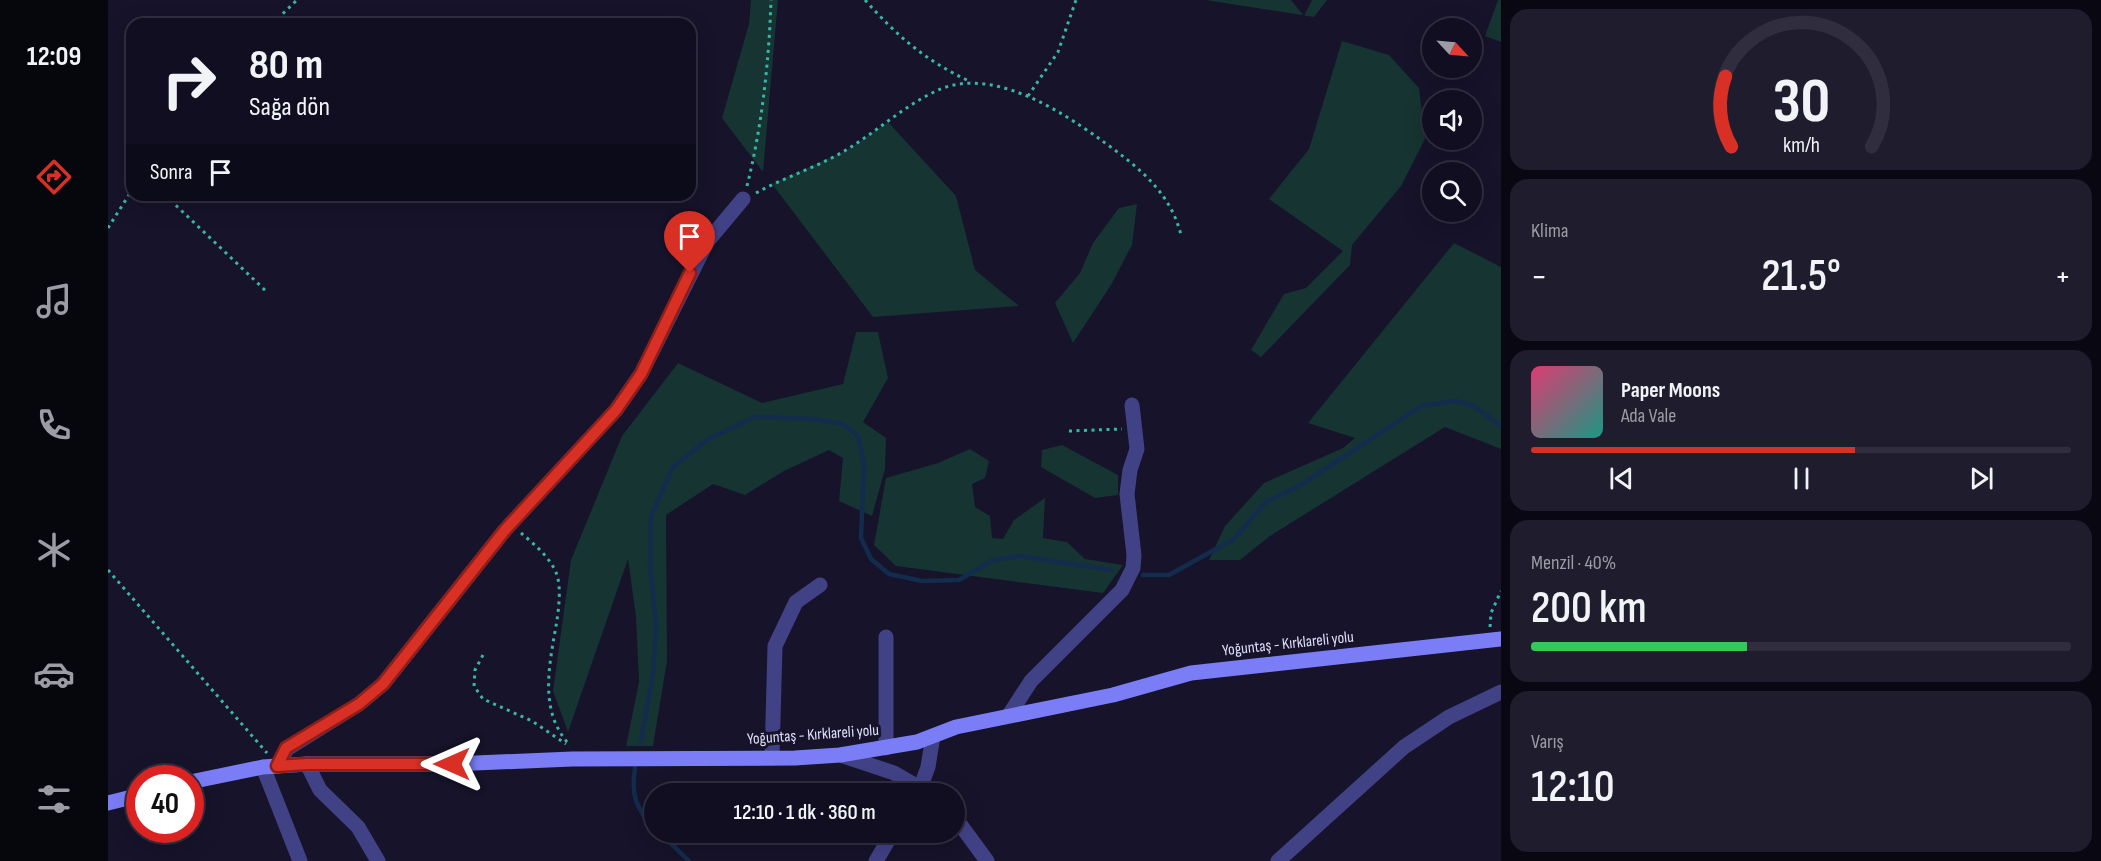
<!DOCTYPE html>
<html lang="tr">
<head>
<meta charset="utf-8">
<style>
  body { margin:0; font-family:"Sofia Sans Condensed",sans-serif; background:#1e1c2d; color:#f1f3f6; height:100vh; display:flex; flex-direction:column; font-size:22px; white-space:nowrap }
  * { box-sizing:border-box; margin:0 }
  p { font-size:20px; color:#9c9ca5 }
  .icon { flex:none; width:33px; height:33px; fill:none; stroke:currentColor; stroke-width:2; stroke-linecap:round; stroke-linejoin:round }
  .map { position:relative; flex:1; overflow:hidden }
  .sheet { display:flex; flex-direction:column; gap:9px; padding:9px; background:#090812; width:600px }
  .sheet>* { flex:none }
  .hud { position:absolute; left:18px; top:18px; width:570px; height:183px; border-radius:18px; box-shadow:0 6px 24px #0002,0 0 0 2px #302e3e; background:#100e20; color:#f1f3f6; overflow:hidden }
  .needle { width:39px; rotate:116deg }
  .tools { position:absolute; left:1314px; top:18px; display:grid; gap:12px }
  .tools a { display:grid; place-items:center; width:60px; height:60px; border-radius:50%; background:#100e20; box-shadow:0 6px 24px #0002,0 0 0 2px #302e3e; font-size:30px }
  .speed { position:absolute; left:18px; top:765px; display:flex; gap:12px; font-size:30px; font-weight:700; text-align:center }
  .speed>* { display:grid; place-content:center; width:78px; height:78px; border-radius:50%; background:#100e20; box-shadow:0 6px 24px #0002,0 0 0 2px #302e3e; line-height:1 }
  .speed .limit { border:9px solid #d22; background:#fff; color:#111 }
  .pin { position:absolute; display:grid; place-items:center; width:51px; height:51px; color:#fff; margin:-62px -26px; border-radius:50% 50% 50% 0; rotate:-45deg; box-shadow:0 0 6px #0007 }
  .pin .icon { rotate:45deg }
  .me { position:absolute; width:66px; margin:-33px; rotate:270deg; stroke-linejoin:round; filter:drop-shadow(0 0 4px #0008) }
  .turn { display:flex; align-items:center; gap:21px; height:126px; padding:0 24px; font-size:27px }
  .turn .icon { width:78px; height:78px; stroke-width:2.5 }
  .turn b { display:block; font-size:42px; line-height:51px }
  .then { display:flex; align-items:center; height:57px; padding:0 24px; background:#0003; gap:12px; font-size:22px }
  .big { font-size:45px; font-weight:600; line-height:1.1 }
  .sheet .card { flex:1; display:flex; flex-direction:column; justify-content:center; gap:9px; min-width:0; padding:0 21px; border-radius:18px; background:#1e1c2d }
  .sheet .dial { align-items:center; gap:0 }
  .dial svg { height:156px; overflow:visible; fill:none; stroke:#302e3e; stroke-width:7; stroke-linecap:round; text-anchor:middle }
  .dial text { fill:#f1f3f6; stroke:none }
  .song { display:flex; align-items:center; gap:18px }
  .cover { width:72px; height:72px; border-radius:9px; background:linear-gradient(135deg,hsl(340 70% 55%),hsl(170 70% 35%)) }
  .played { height:6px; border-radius:3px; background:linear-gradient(90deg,#d93025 60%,#302e3e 60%) }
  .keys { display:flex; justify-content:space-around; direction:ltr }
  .heat { display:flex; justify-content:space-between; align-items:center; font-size:33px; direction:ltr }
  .charge { height:9px; border-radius:4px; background:linear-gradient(90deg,#34c759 40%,#302e3e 0) }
  .trip { position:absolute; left:536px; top:783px; width:321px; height:60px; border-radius:30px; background:#100e20; box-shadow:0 6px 24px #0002,0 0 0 2px #302e3e; font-weight:600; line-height:60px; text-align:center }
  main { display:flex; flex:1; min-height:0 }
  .tab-bar { display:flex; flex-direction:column; width:108px; justify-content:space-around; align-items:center; background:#06060d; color:#9c9ca5 }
  .tab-bar .icon { width:42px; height:42px }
  .tab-bar .on { color:#d93025 }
  .tab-bar b { font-size:27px; color:#f1f3f6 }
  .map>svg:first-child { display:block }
</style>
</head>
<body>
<main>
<nav class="tab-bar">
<b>12:09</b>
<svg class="icon on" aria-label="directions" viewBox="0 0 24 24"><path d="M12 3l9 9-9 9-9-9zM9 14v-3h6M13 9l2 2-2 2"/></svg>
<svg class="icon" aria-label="music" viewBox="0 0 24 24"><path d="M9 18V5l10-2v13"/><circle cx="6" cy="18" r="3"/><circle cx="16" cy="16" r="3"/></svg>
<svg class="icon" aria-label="phone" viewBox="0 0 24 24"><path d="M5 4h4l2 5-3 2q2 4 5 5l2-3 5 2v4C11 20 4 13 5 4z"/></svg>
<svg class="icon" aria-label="climate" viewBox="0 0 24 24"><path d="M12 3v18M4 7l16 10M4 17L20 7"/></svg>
<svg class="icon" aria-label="car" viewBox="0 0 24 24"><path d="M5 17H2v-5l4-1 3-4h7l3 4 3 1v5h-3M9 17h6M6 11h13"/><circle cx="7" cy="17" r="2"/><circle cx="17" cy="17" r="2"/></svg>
<svg class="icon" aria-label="filters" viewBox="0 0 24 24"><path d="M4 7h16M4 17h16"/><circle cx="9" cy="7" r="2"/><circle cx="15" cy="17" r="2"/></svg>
</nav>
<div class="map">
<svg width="1393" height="861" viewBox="0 0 1393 861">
  <rect width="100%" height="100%" fill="#16132a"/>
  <g fill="#163431">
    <path d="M643,0h27l-15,172 -41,-54 27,-94z"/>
    <path d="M1098,0h85l13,16 8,-16h15l-13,17z"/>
    <path d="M1390,0h3v42l-16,-6z"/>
    <path d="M1234,41l47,14 30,33 6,51 -24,47 -49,59 -2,20 -89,92 -10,-7 33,-56 22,-6 37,-37 -74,-52 40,-50z"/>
    <path d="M780,122l68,74 19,74 44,36 -146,11 -101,-133 75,-34z"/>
    <path d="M1029,204l-5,41 -21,40 -38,58 -18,-40 25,-30 13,-30 26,-35z"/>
    <path d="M1346,243l47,24v182l-56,-22 -175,109 -30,24h-31l16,-34 39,-43 79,-35 12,-10 -47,-15z"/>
    <path d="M748,332h22l10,46 -25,44 23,16 -1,31 -13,47 -33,-15 4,-43 -14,-8 -45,21 -39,24 -32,-11 -47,31 1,146 -14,85h-27l13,-64 -3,-65 -8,-58 -60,173 -15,-41 18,-131 51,-124 56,-73 84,40 81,-19z"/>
    <path d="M954,445l56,30v20l-23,3 -54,-31 1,-17z"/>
    <path d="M862,449l19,12 -4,17 -13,6 3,23 15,9 2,22 11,1 11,-19 31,-22 -2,40 24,4 18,17 38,6 -20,28 -207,-27 -22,-21 12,-67 52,-15z"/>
  </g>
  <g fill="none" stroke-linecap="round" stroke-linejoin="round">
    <g stroke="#132c4e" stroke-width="4.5">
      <path d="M1035,575h26l65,-36 32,-37 35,-17 120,-79 35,-5 18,5 27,20"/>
      <path d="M533,741l12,-67 3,-49 -6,-60 1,-49 22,-49 35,-28 47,-22 59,2 29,5 15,12 6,29 -3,73 10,21 18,15 33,7 37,-1 34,-20 28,-4 90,14"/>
      <path d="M527,768c-4,27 0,39 19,60"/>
      <path d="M551,832l30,29"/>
    </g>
    <g stroke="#39b6a9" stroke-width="3" stroke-dasharray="3 4.5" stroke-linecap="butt">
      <path d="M757,0c33,37 61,61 106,82"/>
      <path d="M164,24l25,-24"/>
      <path d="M920,96l30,-44 18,-52"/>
      <path d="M639,186c15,-60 22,-124 24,-186"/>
      <path d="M648,193c29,-16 62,-26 90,-43 30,-18 57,-43 88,-58 54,-28 124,17 167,48 36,26 69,51 80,95"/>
      <path d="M57,195l103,98"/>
      <path d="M0,228l24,-38"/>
      <path d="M961,431l53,-2"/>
      <path d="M413,533c13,11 30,25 36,42 4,13 2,31 0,45 -7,42 -19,89 11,123"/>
      <path d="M0,570l159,183"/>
      <path d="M1382,627l1,-14 10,-22"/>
      <path d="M375,655l-8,15 -1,16 9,13 49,22 34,23"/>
    </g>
    <g stroke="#414186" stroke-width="15">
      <path d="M778,637v111"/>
      <path d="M901,715l22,-34 91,-91 11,-22 1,-13 -7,-61 3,-24 7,-21 -5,-44"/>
      <path d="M732,755l54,18 36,21"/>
      <path d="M664,758l3,-112 21,-44 24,-17"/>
      <path d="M199,764l13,26 38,37 20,34"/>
      <path d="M169,766l10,-17 72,-45 24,-20 122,-154 111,-120 25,-36 66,-132 36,-43"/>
      <path d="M155,767l37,94"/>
      <path d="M810,794l10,-27 5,-31"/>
      <path d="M846,816l33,45"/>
      <path d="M768,861l17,-29"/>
      <path d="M1170,861l126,-114 45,-30 52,-25"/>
    </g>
    <g stroke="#7b7df7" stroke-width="15">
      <path d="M82,782l73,-15 44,-3h145l120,-5 223,-1 45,-3 77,-13 39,-15 157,-32 78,-22 310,-34"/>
      <path d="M0,803l32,-8"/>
    </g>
  </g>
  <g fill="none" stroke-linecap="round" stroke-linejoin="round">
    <defs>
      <path id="route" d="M344,764h-145l-30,2 9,-18 73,-44 24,-20 122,-154 111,-120 25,-36 49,-101"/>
    </defs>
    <use href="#route" stroke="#8d1f18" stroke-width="15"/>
    <use href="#route" stroke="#d93025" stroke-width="10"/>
  </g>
  <g text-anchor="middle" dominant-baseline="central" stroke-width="6" stroke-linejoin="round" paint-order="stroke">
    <g font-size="16" fill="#e0defd" stroke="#16132a">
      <text transform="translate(1180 644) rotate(-6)">Yoğuntaş - Kırklareli yolu</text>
      <text transform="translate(705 735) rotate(-4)">Yoğuntaş - Kırklareli yolu</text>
    </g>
  </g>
</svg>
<div class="tools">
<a><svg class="needle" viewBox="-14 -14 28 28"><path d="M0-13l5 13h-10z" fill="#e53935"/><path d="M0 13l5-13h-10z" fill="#9c9ca5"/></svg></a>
<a><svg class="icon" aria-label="sound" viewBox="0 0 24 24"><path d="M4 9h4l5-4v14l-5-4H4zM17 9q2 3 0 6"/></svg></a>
<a><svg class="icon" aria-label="search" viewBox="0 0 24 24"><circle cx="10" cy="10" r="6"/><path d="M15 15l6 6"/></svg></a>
</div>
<div class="speed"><div class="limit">40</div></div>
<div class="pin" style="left:582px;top:273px;background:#d93025"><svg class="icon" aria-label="arrive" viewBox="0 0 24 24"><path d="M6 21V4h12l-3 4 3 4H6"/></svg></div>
<svg class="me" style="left:344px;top:764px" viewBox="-20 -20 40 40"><path d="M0-17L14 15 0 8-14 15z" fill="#d93025" stroke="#fff" stroke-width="4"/></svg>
<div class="trip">12:10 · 1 dk · 360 m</div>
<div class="hud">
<div class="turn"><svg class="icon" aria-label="right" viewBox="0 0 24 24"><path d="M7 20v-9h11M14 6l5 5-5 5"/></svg><div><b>80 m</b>Sağa dön</div></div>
<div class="then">Sonra<svg class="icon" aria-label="arrive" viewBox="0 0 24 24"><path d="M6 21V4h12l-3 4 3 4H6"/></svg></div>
</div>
</div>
<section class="sheet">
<div class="card dial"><svg viewBox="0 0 100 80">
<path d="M14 69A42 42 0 1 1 86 69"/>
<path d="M14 69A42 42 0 0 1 11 33" stroke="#d93025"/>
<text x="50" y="56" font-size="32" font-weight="700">30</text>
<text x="50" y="72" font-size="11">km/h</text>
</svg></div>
<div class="card"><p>Klima</p>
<div class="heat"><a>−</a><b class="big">21.5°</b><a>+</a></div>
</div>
<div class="card">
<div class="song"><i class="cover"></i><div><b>Paper Moons</b><p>Ada Vale</p></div></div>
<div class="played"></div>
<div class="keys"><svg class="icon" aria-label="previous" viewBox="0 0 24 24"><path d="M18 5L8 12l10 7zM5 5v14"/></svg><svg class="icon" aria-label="pause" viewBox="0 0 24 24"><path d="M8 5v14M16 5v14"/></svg><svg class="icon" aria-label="next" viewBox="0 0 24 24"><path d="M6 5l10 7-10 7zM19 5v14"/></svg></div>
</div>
<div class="card"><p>Menzil · 40%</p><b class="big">200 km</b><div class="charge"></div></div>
<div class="card"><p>Varış</p><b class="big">12:10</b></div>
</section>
</main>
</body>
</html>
